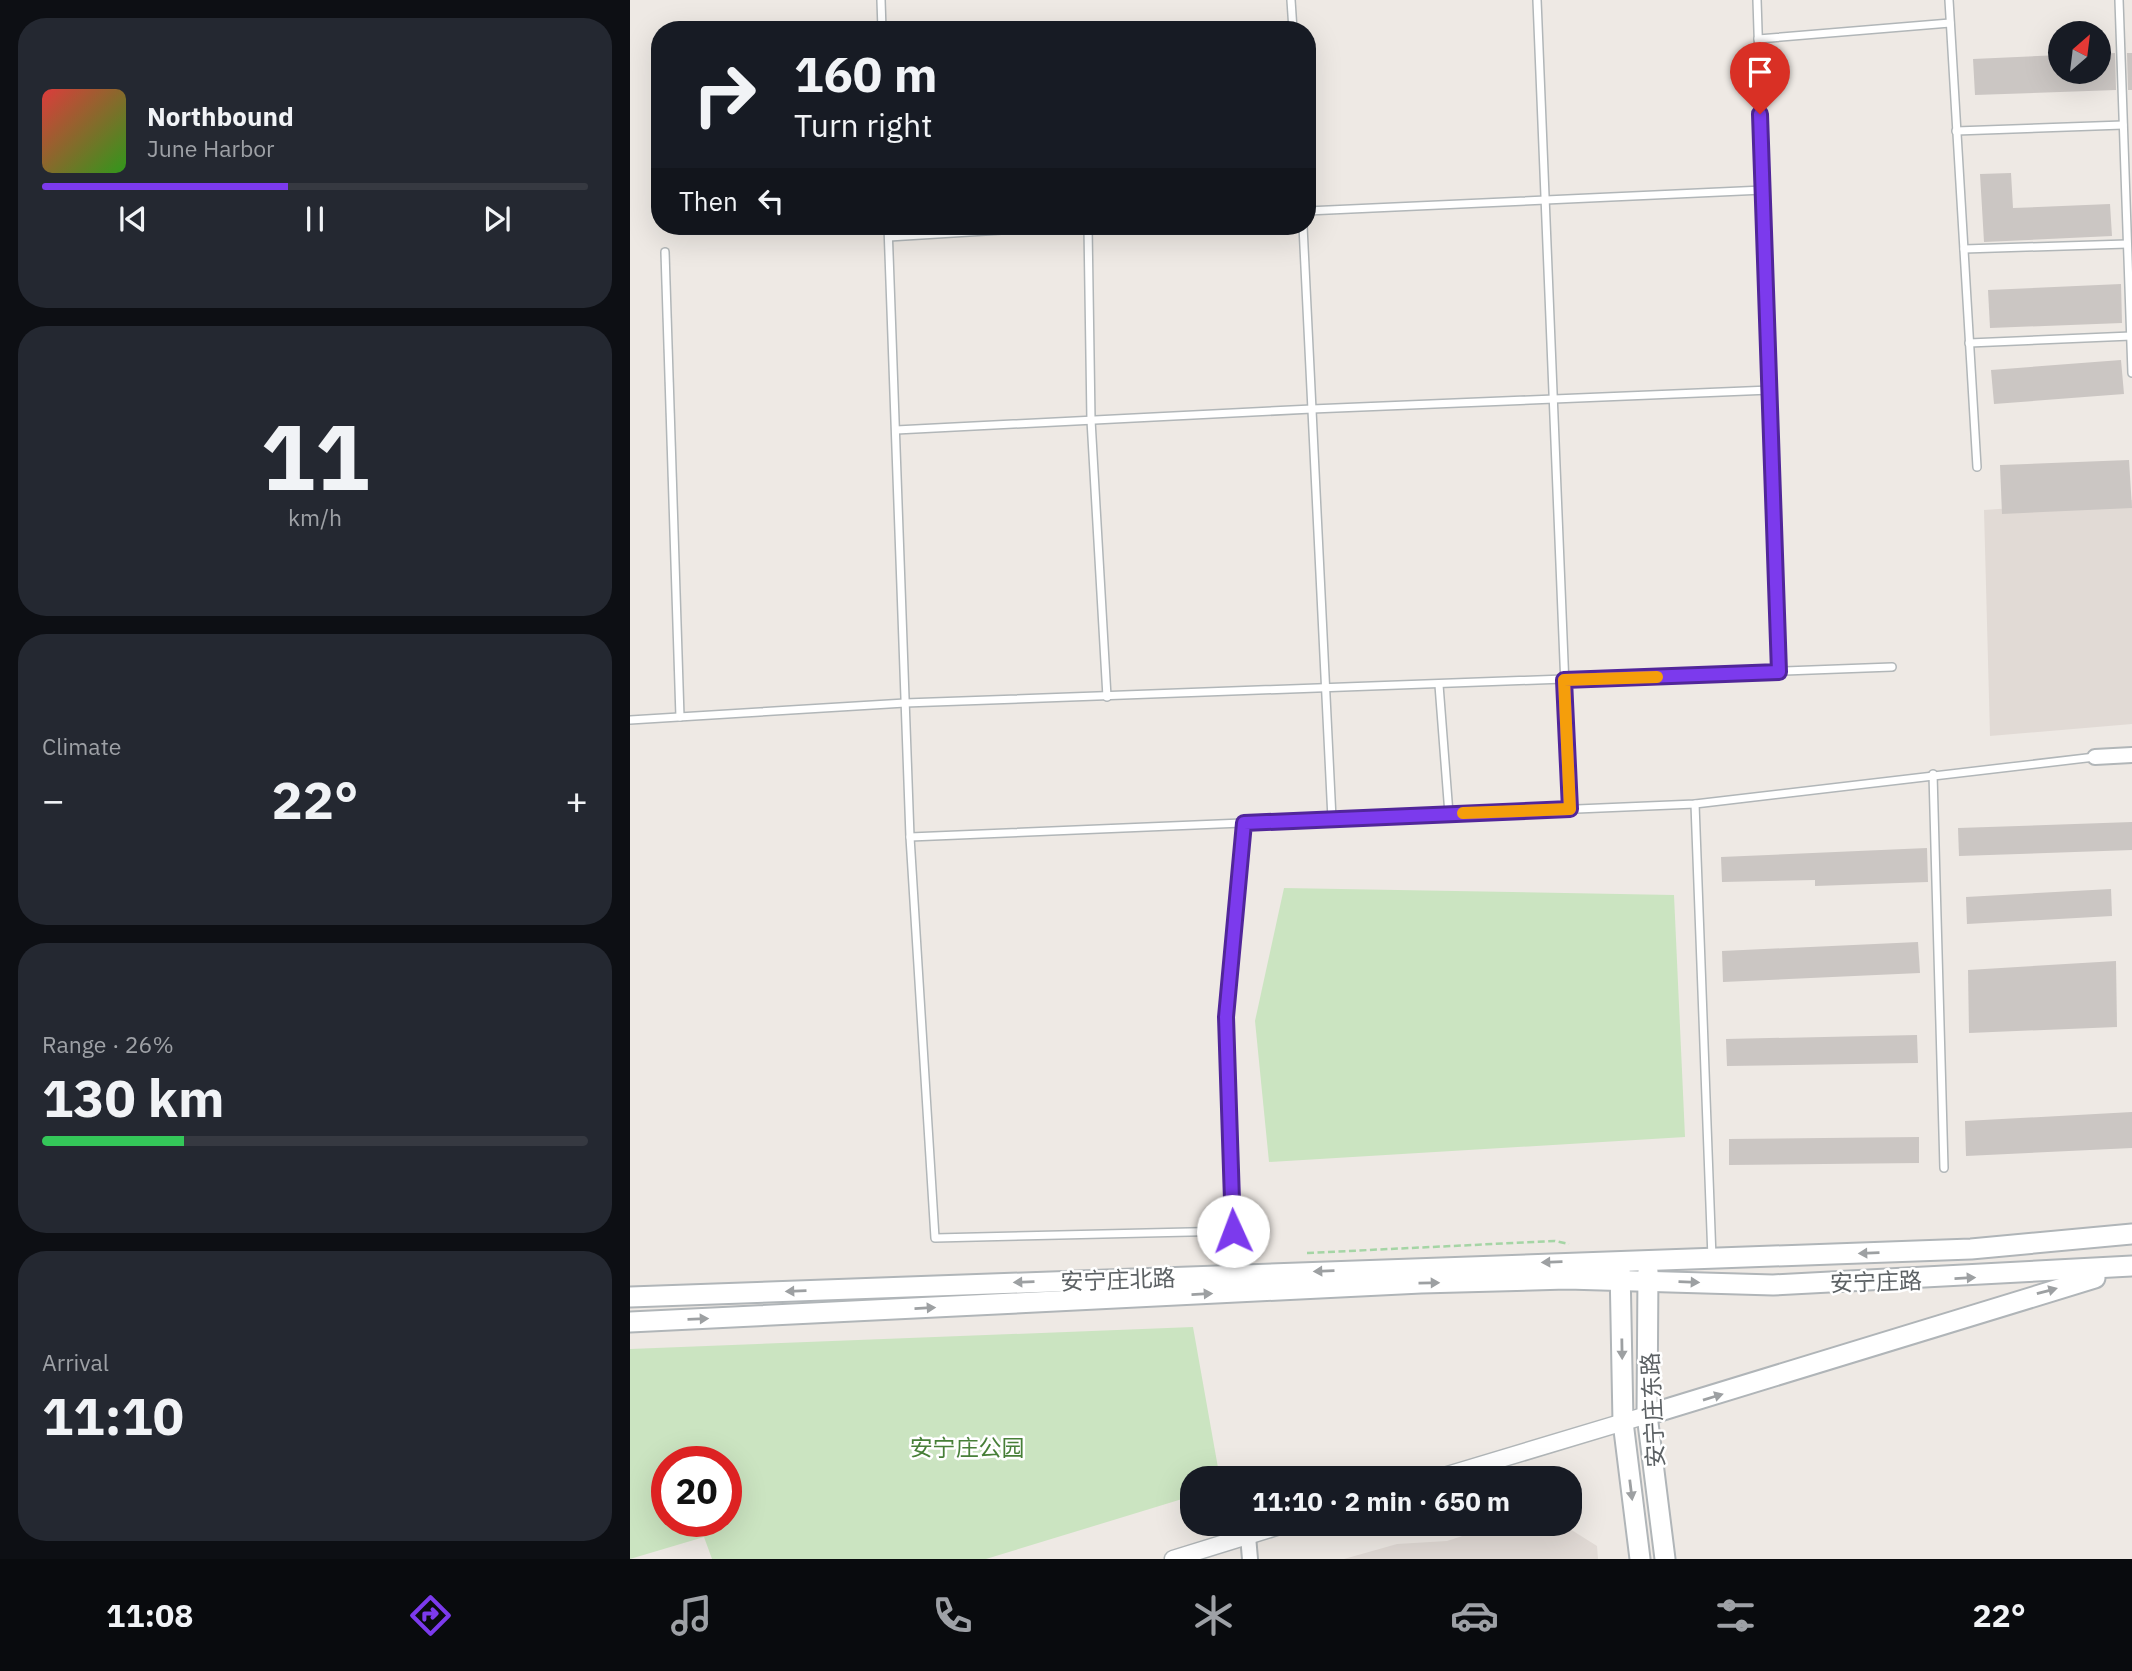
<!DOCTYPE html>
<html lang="en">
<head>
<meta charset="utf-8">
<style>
  body { margin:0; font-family:"IBM Plex Sans","Noto Sans SC",sans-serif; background:#242831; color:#f1f3f6; height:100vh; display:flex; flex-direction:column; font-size:26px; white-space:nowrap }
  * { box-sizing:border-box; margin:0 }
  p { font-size:23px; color:#9ea1a6 }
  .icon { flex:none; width:38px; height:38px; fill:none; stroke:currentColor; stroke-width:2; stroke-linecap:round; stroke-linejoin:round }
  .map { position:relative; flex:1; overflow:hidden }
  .sheet { display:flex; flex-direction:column; gap:18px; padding:18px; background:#0d0f14; width:630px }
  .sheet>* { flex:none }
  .top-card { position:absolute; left:21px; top:21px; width:665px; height:214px; border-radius:28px; box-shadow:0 7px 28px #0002; background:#171b24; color:#f1f3f6; overflow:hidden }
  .needle { width:46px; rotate:28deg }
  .controls { position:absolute; left:1418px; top:21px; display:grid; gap:14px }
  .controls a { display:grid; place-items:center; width:63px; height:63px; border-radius:50%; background:#171b24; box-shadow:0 7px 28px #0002; font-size:35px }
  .speed { position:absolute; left:21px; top:1446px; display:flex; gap:14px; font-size:35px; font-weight:700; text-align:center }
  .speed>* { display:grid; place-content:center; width:91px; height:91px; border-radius:50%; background:#171b24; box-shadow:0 7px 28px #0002; line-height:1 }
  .speed .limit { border:10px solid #d22; background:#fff; color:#111 }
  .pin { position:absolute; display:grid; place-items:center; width:60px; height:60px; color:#fff; margin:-72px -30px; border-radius:50% 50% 50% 0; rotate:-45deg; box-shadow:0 0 7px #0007 }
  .pin .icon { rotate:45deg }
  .me { position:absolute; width:77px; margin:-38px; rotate:358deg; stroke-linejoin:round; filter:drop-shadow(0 0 5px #0008) }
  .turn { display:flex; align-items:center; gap:24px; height:147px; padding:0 28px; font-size:32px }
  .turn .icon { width:91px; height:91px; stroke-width:2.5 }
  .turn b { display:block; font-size:49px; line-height:60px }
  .then { display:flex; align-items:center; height:66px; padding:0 28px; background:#0003; gap:14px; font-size:26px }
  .big { font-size:52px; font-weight:700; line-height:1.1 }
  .sheet .card { flex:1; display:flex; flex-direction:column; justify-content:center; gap:10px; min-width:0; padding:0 24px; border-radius:28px; background:#242831 }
  .sheet .dial { align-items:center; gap:0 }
  .dial b { font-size:91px; line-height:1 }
  .song { display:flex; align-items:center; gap:21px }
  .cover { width:84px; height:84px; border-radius:10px; background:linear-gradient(135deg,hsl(0 70% 55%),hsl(110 70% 35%)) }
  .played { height:7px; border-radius:4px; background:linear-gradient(90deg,#7c3aed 45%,#363941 45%) }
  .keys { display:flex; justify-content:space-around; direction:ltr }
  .heat { display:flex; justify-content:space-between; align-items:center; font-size:38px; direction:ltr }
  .charge { height:10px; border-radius:5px; background:linear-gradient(90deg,#34c759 26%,#363941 0) }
  .trip { position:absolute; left:550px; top:1466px; width:402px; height:70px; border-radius:28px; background:#171b24; box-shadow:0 7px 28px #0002; font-weight:700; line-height:70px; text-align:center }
  .tab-bar { display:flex; height:112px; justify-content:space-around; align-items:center; background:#090b0e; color:#9ea1a6 }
  .tab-bar .icon { width:49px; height:49px }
  .tab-bar .on { color:#7c3aed }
  .tab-bar b { font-size:32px; color:#f1f3f6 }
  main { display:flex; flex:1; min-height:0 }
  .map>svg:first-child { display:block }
</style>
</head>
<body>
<main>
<section class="sheet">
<div class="card">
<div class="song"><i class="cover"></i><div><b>Northbound</b><p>June Harbor</p></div></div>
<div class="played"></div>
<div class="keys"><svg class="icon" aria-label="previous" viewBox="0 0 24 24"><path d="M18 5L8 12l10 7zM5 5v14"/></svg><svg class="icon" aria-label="pause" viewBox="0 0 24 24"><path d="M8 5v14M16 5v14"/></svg><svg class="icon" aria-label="next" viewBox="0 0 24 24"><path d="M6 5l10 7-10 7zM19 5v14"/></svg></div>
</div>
<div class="card dial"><b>11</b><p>km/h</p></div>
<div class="card"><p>Climate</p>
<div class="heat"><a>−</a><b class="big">22°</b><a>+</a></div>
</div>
<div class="card"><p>Range · 26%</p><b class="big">130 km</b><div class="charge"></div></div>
<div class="card"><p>Arrival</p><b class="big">11:10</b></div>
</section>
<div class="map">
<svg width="1502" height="1559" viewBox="0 0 1502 1559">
  <rect width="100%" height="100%" fill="#eee9e4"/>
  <g fill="#e1dad5">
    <path d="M1502,500v224l-142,12 -6,-226z"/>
    <path d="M869,1524h63l35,22 1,13h-254l53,-15 50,-3z"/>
  </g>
  <g fill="#cbe4c1" fill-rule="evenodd">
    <path d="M654,888l390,7 11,242 -416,25 -14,-141z"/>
    <path d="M563,1327l27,152h-28v17l-206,63h-274l-8,-22 -74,22v-210zM37,1461h59v60h-59z"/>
  </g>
  <g fill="#cbc6c3">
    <path d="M1485,53l1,37 -141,5 -2,-36 87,-4v17h38v-18z"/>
    <path d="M1497,53h5v37h-4z"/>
    <path d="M1381,173l2,35 97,-4 2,32 -128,6 -4,-68z"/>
    <path d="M1491,284l1,39 -132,5 -2,-38z"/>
    <path d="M1491,360l3,34 -130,10 -3,-34z"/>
    <path d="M1499,460l3,48 -130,6 -2,-49z"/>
    <path d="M1502,822v28l-173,6 -1,-28z"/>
    <path d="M1297,848l1,34 -113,4v-6l-93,2 -1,-25z"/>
    <path d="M1481,889l1,27 -145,8 -1,-27z"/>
    <path d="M1288,942l2,31 -197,9 -1,-31z"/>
    <path d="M1486,961l1,66 -148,6 -1,-63z"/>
    <path d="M1287,1035l1,28 -191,3 -1,-27z"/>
    <path d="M1502,1112v36l-166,8 -1,-35z"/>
    <path d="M1289,1137v26l-190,2v-26z"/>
  </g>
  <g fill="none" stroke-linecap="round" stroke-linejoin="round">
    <defs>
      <g id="service">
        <path d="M251,0l1,30"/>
        <path d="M661,0l2,30"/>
        <path d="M907,0l33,809"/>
        <path d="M1127,0l22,672"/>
        <path d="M1319,0l28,467"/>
        <path d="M1489,0l13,373"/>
        <path d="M1128,39l192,-16"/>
        <path d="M1326,131l167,-6"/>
        <path d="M677,211l456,-21"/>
        <path d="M258,226l22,611 25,401 298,-7 -8,-214 19,-194"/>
        <path d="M458,226l3,194 16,277"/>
        <path d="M673,226l29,593"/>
        <path d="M259,237l178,-11"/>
        <path d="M1334,249l163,-5"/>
        <path d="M35,252l15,465"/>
        <path d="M1339,343l162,-7"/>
        <path d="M266,430l416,-21 458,-19"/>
        <path d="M809,685l10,129"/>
        <path d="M0,720l275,-17 987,-36"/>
        <path d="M1303,774l11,394"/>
        <path d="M1065,804l17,454"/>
        <path d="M280,837l785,-33 400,-47"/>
      </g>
      <g id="minor">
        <path d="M1465,757l37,-2"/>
        <path d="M618,1536l2,23"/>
      </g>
      <g id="tertiary">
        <path d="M804,1479l213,-64"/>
        <path d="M543,1559l113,-35"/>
      </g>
      <g id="secondary">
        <path d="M990,1267l3,155 17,137"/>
        <path d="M1018,1271l-1,144 18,144"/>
        <path d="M0,1297l1341,-48 161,-15"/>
        <path d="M0,1322l791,-39 146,-4 206,6 359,-19"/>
        <path d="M1017,1415l448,-137"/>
      </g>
    </defs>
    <use href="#service" stroke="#b1b6b8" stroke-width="10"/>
    <use href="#minor" stroke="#b1b6b8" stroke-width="18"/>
    <use href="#tertiary" stroke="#b1b6b8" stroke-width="19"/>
    <use href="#secondary" stroke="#b0b5b8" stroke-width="23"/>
    <path stroke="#a5d5a5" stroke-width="2.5" stroke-dasharray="7 3.5" stroke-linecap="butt" d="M677,1253l248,-12 14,3"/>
    <use href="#service" stroke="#fff" stroke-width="7"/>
    <use href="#minor" stroke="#fff" stroke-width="14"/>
    <use href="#tertiary" stroke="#fff" stroke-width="16"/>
    <use href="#secondary" stroke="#fff" stroke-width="19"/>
  </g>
  <defs><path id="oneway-solid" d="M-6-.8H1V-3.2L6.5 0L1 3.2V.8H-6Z" transform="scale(1.75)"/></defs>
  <g fill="#9da0a2">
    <use href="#oneway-solid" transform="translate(1239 1253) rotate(178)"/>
    <use href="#oneway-solid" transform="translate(922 1262) rotate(178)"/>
    <use href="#oneway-solid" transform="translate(694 1271) rotate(178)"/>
    <use href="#oneway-solid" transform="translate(1335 1278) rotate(-3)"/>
    <use href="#oneway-solid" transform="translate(394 1282) rotate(178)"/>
    <use href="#oneway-solid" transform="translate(1059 1282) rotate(2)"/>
    <use href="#oneway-solid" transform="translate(799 1283) rotate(-1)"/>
    <use href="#oneway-solid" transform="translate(166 1291) rotate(178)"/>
    <use href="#oneway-solid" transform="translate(1417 1291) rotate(-15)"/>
    <use href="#oneway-solid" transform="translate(572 1294) rotate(-3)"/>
    <use href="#oneway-solid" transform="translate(295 1308) rotate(-3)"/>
    <use href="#oneway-solid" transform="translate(68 1319) rotate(-2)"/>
    <use href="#oneway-solid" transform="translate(992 1349) rotate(89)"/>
    <use href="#oneway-solid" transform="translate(1083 1397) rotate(-17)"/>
    <use href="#oneway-solid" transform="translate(1001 1490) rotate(83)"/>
  </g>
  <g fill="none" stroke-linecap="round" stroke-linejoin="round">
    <defs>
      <path id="route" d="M603,1231l-7,-214 18,-194 326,-14 -6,-129 215,-8 -19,-558"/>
    </defs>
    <use href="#route" stroke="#51269a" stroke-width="18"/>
    <use href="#route" stroke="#7c3aed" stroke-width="12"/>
    <path stroke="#f59e0b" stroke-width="12" d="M833,813l107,-4 -6,-129 93,-3"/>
  </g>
  <g text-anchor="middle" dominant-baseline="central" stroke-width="5" stroke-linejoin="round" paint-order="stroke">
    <g font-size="23" fill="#5c6164" stroke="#fff">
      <text transform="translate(488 1279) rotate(-2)">安宁庄北路</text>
      <text transform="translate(1246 1281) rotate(-2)">安宁庄路</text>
      <text transform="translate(1022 1410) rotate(-93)">安宁庄东路</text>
    </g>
    <g font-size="23" fill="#477f38" stroke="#fff">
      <text x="337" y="1447">安宁庄公园</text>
    </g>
  </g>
</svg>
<div class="controls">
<a><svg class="needle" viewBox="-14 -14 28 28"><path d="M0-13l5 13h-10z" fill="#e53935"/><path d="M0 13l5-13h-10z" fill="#9ea1a6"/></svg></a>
</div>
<div class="speed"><div class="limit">20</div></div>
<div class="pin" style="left:1130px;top:114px;background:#d93025"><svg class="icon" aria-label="arrive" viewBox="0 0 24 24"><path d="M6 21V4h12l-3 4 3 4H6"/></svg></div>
<svg class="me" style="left:603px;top:1231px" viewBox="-20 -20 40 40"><circle r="19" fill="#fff"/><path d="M0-13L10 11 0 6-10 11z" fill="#7c3aed"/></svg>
<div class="trip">11:10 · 2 min · 650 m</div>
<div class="top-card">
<div class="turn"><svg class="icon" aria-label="right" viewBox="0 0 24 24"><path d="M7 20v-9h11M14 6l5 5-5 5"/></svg><div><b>160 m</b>Turn right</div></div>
<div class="then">Then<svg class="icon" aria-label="left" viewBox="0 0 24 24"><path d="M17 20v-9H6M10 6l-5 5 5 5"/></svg></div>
</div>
</div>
</main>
<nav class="tab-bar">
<b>11:08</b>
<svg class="icon on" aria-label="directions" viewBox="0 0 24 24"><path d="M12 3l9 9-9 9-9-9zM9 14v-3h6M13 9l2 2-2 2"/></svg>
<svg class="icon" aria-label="music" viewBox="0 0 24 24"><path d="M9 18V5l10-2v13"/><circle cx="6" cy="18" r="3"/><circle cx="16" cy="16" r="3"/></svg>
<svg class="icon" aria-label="phone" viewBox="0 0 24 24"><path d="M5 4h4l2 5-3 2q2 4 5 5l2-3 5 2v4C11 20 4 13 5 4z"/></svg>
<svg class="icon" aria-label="climate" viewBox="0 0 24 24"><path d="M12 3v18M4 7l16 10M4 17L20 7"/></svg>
<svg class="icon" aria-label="car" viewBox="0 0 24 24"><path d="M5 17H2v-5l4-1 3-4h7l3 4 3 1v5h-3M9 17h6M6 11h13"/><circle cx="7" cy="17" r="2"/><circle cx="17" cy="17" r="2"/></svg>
<svg class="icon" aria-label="filters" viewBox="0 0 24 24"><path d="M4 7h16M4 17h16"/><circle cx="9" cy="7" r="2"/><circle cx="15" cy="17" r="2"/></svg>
<b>22°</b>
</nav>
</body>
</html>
